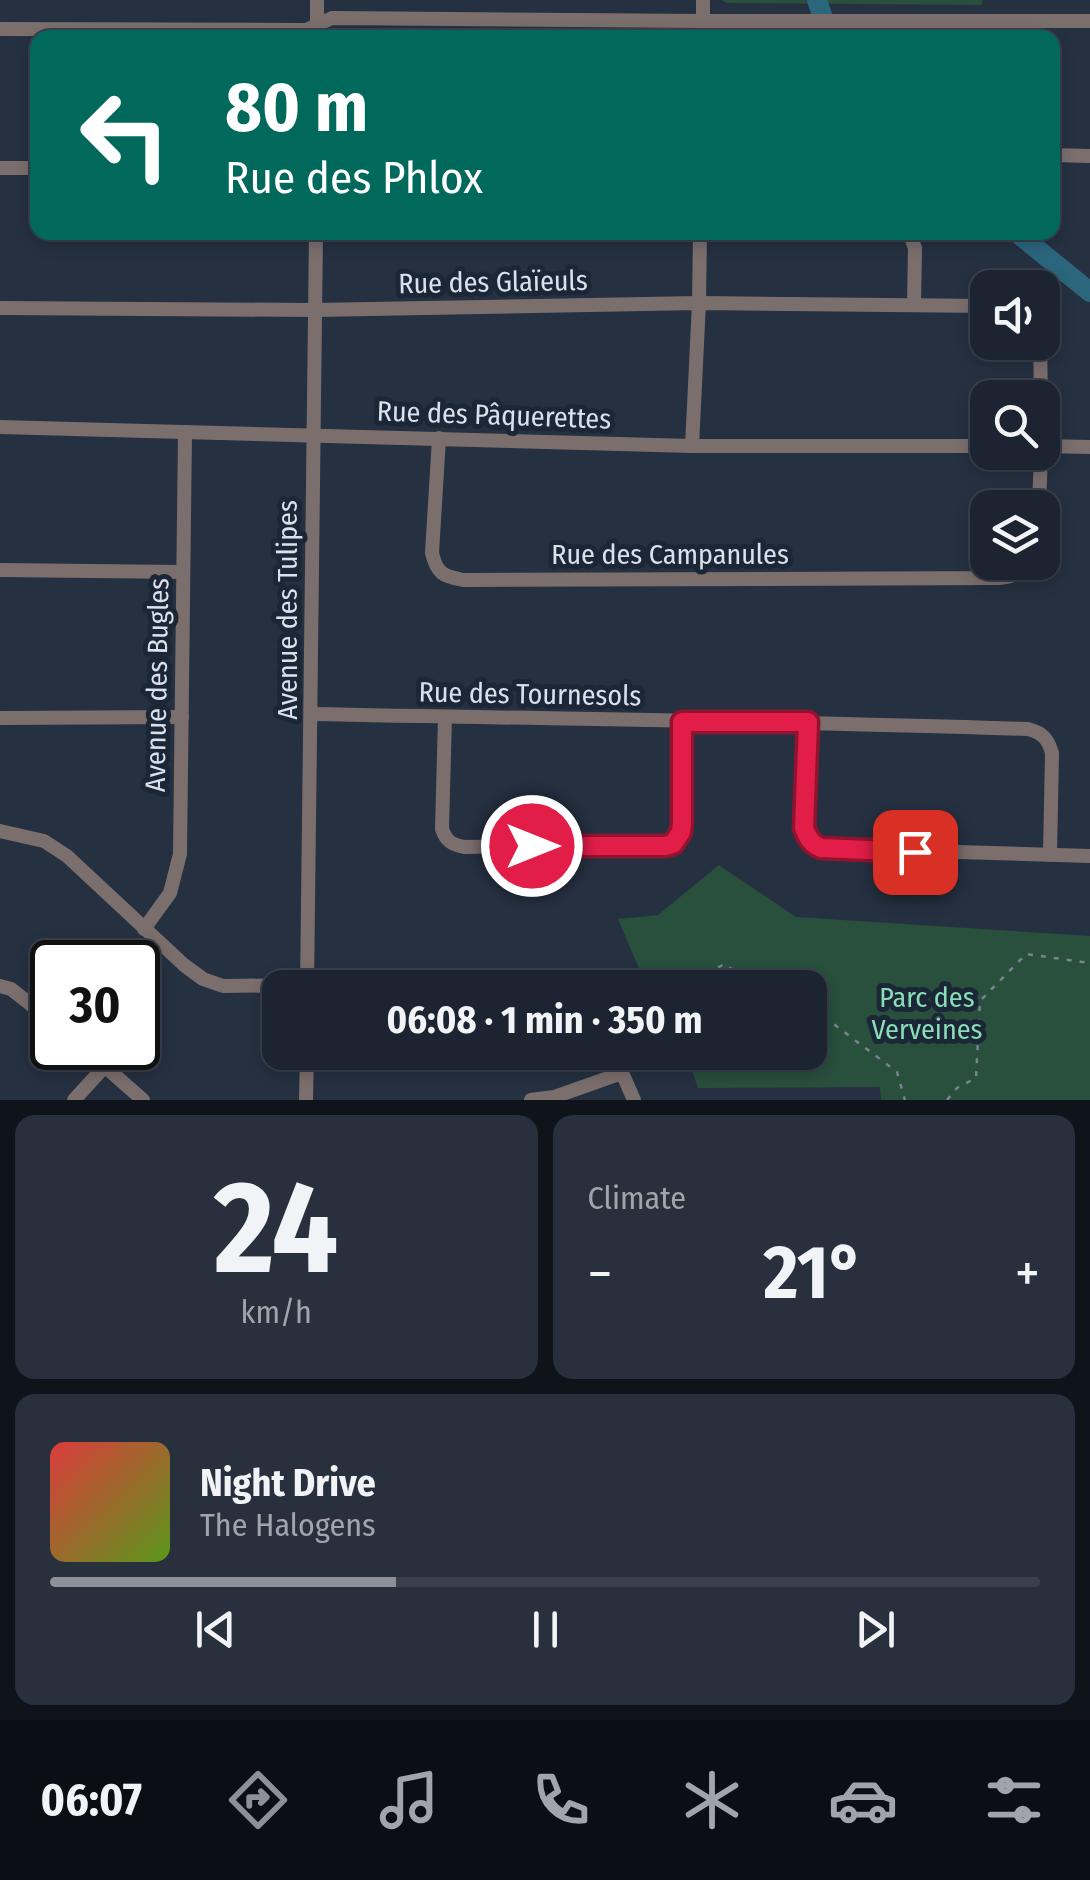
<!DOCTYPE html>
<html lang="en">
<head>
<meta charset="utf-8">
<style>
  body { margin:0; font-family:"Fira Sans Condensed",sans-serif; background:#29303d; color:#f1f3f6; height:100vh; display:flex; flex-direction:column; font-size:38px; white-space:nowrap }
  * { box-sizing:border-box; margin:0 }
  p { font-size:32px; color:#a0a4ab }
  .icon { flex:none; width:55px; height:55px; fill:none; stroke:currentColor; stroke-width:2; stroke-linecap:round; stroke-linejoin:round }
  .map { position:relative; height:1100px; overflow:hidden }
  .details { display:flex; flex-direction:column; gap:15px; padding:15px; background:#0f141b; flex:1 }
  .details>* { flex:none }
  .banner { position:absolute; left:30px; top:30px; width:1030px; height:210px; border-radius:20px; box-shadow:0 5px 15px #0003,0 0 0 2px #3a414d; background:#00695c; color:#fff; overflow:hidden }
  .fabs { position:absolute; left:970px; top:270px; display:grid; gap:20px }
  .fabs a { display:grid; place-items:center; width:90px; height:90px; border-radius:20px; background:#1c2431; box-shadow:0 5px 15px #0003,0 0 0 2px #3a414d; font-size:50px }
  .speed { position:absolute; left:30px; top:940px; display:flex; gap:20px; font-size:50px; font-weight:700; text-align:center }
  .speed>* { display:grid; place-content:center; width:130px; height:130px; border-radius:50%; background:#1c2431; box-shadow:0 5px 15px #0003,0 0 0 2px #3a414d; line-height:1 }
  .speed .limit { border:5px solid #111; border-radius:15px; background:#fff; color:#111 }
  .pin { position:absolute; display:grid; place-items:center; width:85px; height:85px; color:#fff; margin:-42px; border-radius:20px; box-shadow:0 5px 15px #0006 }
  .me { position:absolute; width:110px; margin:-55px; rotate:90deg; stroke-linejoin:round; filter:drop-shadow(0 0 8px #0008) }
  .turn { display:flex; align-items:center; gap:35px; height:210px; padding:0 30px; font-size:45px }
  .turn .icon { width:130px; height:130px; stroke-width:2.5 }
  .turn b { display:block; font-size:70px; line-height:85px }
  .big { font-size:75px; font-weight:700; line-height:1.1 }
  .details .tile { flex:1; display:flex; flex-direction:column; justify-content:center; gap:15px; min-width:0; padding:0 35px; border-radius:20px; background:#29303d }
  .details .dial { align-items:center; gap:0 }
  .dial b { font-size:130px; line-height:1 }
  .song { display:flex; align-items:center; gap:30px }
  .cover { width:120px; height:120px; border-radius:15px; background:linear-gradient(135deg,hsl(0 70% 55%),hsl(90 70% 35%)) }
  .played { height:10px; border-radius:5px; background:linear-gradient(90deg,#8c9099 35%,#3a414d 35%) }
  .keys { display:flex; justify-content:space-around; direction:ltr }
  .heat { display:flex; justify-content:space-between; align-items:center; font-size:55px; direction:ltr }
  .details .tiles { flex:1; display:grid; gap:15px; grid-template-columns:1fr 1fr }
  .tile:last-child { grid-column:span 2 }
  .trip { position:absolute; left:262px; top:970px; width:565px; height:100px; border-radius:20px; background:#1c2431; box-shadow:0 5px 15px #0003,0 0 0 2px #3a414d; font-weight:700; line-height:100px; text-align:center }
  .menu { display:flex; height:160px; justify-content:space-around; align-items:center; background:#0b0e14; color:#a0a4ab }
  .menu .icon { width:70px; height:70px }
  .menu .active { color:#8c9099 }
  .menu b { font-size:45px; color:#f1f3f6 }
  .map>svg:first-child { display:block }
</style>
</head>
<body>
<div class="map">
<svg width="1090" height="1100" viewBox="0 0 1090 1100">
  <rect width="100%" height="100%" fill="#253041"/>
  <g fill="#294f3d">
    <path d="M722,0h260v5l-256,-2z"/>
    <path d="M719,865l77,52 294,19v164h-209l-1,-13 -182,1 -12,-35 124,-1v-64l-177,-1 10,-9 -25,-59 40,-4z"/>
  </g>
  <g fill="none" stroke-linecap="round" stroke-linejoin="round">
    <g stroke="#2b667d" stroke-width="20">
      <path d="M817,0l7,21 11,17"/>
      <path d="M1016,232l74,60"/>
    </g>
    <g stroke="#7a8392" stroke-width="2.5" stroke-dasharray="5 8" stroke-linecap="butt">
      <path d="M685,988l39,-24 36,24"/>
      <path d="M810,1015l25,10 62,47 8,28"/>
      <path d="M947,1100l10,-12 19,-10 4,-77 46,-47 64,9"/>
    </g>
    <g stroke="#7b6f6e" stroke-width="14">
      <path d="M0,29l306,1 26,-12 371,3h387"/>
      <path d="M317,38v-38"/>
      <path d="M703,38v-38"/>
      <path d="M1052,155l38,1"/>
      <path d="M0,168h38"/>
      <path d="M909,232l6,16 -1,57"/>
      <path d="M0,308l314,2 385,-7 289,3"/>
      <path d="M1040,342l1,56"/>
      <path d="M0,427l692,19h296"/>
      <path d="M439,438l-7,115c5,21 11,23 31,27l536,-2c14,-2 25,-4 35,-16"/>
      <path d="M692,446l7,-143 1,-71"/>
      <path d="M1042,446l48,1"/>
      <path d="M1039,508l2,-56"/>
      <path d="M0,570l183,2"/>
      <path d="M312,714c238,5 477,7 716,15 15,4 20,10 24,24l-2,102"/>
      <path d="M445,717l-3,112c4,12 10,16 23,18l208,-3 8,-12 1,-9v-101"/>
      <path d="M0,718l182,-1"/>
      <path d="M808,722l-4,107 9,15 8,4 269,8"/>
      <path d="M0,831l44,10 23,15 117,109 19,14 20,7 84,-1 29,-5 221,4 8,4"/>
      <path d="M144,929l26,-36 10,-39 5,-422"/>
      <path d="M0,986l11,3 41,32"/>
      <path d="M307,988l9,-756"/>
      <path d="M84,1048l59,52"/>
      <path d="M613,1052l21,48"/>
      <path d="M74,1100l32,-35"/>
      <path d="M306,1100l1,-48"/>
      <path d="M531,1100l23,-3 68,-24"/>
    </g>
  </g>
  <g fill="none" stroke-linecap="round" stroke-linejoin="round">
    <defs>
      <path id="route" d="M532,846h133l8,-2 8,-12 1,-9v-101h126l-4,106c4,10 7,16 17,20l94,4"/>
    </defs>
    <use href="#route" stroke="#92132f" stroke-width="25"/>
    <use href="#route" stroke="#e11d48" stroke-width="18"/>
  </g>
  <g text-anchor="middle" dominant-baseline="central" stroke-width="10" stroke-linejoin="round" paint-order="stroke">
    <g font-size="28" fill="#dae1ed" stroke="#1b2637">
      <text transform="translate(493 282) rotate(-1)">Rue des Glaïeuls</text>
      <text transform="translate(494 415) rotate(2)">Rue des Pâquerettes</text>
      <text x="670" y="554">Rue des Campanules</text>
      <text transform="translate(287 610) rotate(-90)">Avenue des Tulipes</text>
      <text transform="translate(157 685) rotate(-89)">Avenue des Bugles</text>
      <text transform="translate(530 694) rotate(1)">Rue des Tournesols</text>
    </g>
    <g font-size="28" fill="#89deb5" stroke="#1b2637">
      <text x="927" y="997">Parc des<tspan x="927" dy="32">Verveines</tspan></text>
    </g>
  </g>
</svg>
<div class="fabs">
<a><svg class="icon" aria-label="sound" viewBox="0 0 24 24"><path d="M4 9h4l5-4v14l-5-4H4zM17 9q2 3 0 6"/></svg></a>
<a><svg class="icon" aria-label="search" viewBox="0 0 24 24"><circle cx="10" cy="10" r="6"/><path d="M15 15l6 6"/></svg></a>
<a><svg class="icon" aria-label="layers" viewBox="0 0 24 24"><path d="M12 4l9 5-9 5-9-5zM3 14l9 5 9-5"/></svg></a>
</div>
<div class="speed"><div class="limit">30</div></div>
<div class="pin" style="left:915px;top:852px;background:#d93025"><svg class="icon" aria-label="arrive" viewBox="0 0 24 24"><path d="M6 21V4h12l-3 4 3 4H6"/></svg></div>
<svg class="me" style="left:532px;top:846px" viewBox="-20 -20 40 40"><circle r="17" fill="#e11d48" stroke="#fff" stroke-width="3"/><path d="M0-11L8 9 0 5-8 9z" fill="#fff"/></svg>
<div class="trip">06:08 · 1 min · 350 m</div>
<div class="banner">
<div class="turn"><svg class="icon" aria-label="left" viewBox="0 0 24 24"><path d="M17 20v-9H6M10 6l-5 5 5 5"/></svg><div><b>80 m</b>Rue des Phlox</div></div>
</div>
</div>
<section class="details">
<div class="tiles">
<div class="tile dial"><b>24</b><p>km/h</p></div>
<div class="tile"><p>Climate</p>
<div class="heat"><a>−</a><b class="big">21°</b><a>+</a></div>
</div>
<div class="tile">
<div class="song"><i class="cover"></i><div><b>Night Drive</b><p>The Halogens</p></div></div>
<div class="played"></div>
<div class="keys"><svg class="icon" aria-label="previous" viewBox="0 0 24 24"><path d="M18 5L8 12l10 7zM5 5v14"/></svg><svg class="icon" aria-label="pause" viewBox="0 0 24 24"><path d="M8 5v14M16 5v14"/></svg><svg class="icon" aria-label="next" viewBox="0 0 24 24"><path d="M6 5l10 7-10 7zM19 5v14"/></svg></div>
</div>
</div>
</section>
<nav class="menu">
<b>06:07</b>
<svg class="icon active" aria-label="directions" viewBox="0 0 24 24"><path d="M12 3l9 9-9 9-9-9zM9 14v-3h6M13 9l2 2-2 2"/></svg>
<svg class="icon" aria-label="music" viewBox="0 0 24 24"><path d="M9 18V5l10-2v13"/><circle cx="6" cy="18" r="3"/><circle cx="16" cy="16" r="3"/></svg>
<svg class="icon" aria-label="phone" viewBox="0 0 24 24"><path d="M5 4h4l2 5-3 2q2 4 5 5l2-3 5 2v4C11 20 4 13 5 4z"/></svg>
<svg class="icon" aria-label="climate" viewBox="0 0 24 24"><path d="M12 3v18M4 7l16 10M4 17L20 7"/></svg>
<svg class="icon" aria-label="car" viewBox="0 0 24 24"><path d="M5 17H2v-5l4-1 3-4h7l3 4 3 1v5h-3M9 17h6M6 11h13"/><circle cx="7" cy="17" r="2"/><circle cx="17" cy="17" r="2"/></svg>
<svg class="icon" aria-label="filters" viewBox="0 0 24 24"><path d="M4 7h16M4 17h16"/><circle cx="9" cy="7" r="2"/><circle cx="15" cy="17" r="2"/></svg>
</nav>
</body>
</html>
